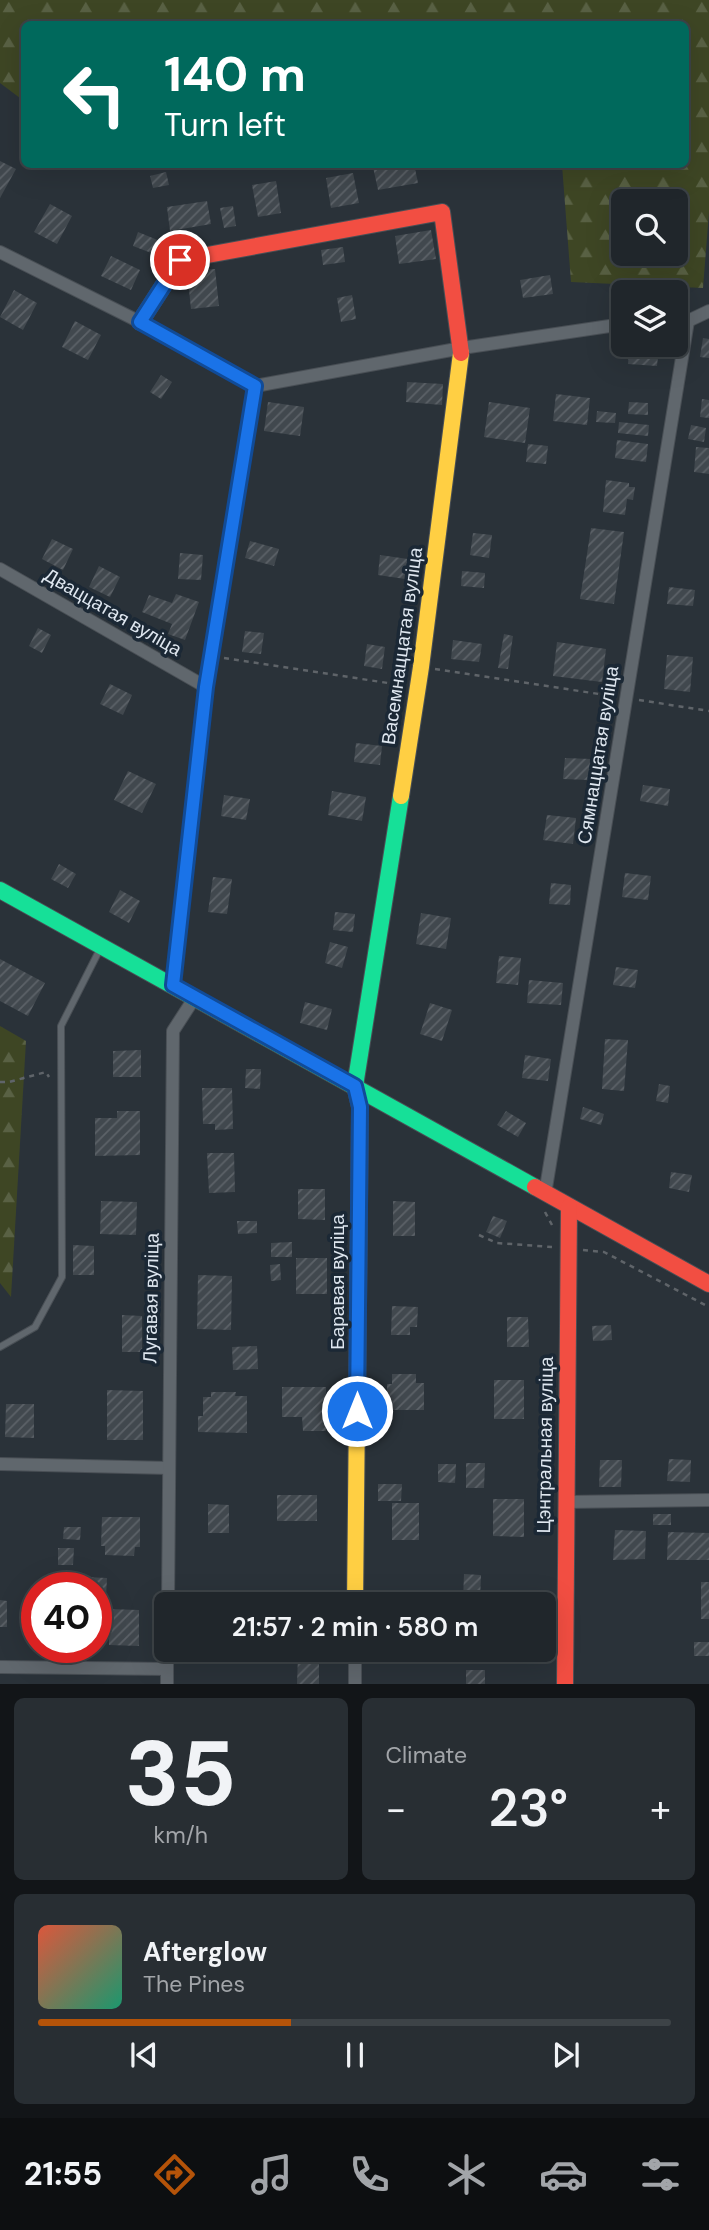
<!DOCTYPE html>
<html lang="en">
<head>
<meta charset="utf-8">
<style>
  body { margin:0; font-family:"DM Sans",sans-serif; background:#282e33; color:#f1f3f6; height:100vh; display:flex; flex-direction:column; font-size:26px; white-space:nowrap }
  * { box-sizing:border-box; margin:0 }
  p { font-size:23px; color:#a2a5a9 }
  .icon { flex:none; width:38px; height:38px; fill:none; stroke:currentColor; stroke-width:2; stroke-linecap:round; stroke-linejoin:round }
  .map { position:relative; height:1684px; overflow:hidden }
  .side { display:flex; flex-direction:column; gap:14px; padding:14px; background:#121518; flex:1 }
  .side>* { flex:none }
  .guide { position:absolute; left:21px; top:21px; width:668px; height:147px; border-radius:10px; box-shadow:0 7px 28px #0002,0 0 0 2px #3d4347; background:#00695c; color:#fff; overflow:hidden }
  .buttons { position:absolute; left:611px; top:189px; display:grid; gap:14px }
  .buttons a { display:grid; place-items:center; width:77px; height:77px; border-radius:10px; background:#20262b; box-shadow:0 7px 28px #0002,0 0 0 2px #3d4347; font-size:35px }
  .speed { position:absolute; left:21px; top:1572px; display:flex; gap:14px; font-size:35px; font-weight:700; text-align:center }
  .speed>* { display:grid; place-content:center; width:91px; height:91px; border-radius:50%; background:#20262b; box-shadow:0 7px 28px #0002,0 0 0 2px #3d4347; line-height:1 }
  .speed .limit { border:10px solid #d22; background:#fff; color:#111 }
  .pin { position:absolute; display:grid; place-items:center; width:60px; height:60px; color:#fff; margin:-30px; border:4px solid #fff; border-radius:50%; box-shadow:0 2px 7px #0007 }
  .me { position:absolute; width:77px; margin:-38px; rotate:0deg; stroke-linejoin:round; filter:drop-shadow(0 0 5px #0008) }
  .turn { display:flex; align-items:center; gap:24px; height:147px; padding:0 28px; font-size:32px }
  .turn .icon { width:91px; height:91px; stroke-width:2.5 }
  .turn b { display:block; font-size:49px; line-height:60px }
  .big { font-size:52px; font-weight:600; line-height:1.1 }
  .side .widget { flex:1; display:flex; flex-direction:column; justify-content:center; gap:10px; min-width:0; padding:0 24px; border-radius:10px; background:#282e33 }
  .side .dial { align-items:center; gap:0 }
  .dial b { font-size:91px; line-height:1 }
  .song { display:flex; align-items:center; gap:21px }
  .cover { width:84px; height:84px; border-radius:10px; background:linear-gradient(135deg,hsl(10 70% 55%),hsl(160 70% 35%)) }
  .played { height:7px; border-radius:4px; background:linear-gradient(90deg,#b45309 40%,#3d4347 40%) }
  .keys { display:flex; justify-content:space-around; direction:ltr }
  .heat { display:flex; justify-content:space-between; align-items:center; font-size:38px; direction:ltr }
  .side .tiles { flex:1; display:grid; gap:14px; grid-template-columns:1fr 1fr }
  .widget:last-child { grid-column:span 2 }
  .trip { position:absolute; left:154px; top:1592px; width:402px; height:70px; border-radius:10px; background:#20262b; box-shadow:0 7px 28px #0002,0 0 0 2px #3d4347; font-weight:600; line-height:70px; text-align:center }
  .tabs { display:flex; height:112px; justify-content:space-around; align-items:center; background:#0d0f11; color:#a2a5a9 }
  .tabs .icon { width:49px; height:49px }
  .tabs .selected { color:#b45309 }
  .tabs b { font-size:32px; color:#f1f3f6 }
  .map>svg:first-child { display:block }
</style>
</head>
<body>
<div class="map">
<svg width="709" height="1684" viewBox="0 0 709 1684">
  <defs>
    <pattern id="forest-firs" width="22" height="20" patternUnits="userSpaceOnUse" patternTransform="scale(1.75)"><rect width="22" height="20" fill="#3e4624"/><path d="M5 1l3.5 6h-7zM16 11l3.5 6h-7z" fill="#596144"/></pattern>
    <pattern id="building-hatch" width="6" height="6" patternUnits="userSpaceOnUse" patternTransform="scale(1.75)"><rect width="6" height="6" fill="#41484e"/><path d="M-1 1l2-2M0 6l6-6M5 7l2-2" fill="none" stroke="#5c6268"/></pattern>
  </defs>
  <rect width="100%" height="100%" fill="#2a3239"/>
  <g fill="url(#forest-firs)" fill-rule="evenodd">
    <path d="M0,0h709v212l-6,76 -132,-6 -9,-117 124,-1v-140h-662v77l-24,-18zM623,201h53v53h-53z"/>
    <path d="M0,1026l26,15 -15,256 -11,-14z"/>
  </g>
  <g fill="url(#building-hatch)">
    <path d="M0,161l16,8 -16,29z"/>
    <path d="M386,164h28l4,19 -40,7 -5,-23z"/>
    <path d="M166,172l3,13 -16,3 -3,-12z"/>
    <path d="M353,173l6,30 -28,5 -5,-30z"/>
    <path d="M276,181l5,32 -23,4 -6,-32z"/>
    <path d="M207,201l4,23 -41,7 -3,-24z"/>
    <path d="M50,204l22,12 -15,28 -23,-12z"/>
    <path d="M233,206l3,20 -12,2 -4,-20z"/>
    <path d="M431,230l5,29 -37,5 -4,-28z"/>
    <path d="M138,232l22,9 -6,13 -21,-8z"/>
    <path d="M343,247l2,15 -22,3 -2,-15z"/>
    <path d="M111,256l29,14 -9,20 -30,-14z"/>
    <path d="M215,269l4,37 -28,3 -4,-38z"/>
    <path d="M550,275l3,19 -30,4 -3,-18z"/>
    <path d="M14,290l23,13 -14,27 -23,-13z"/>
    <path d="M352,295l4,24 -15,3 -4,-24z"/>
    <path d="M75,321l26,14 -13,25 -26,-13z"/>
    <path d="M703,338l6,1v19l-9,-1z"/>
    <path d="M630,345l29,2 -2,19 -29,-2z"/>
    <path d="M161,375l11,7 -11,17 -11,-7z"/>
    <path d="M407,382l36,2 -1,21 -36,-3z"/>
    <path d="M556,394l34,4 -3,27 -34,-4z"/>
    <path d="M702,399l7,1v18l-9,-1z"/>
    <path d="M268,402l36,5 -4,29 -36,-5z"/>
    <path d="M489,402l41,6 -5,35 -41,-6z"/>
    <path d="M629,402l19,1v12l-20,-1z"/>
    <path d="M597,411l19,2 -1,10 -19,-1z"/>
    <path d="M619,422l30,3 -1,11 -30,-3z"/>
    <path d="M691,425l15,3 -2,14 -16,-3z"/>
    <path d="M617,440l31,4 -2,18 -31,-4z"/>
    <path d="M528,444l20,2 -2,18 -20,-2z"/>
    <path d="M696,447l13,1v26l-15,-2z"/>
    <path d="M606,480l23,3v4h6l-2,13 -6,-1 -2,16 -22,-3z"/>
    <path d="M591,528l33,4 -10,72 -34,-5z"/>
    <path d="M473,533l19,2 -3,23 -19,-3z"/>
    <path d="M52,539l21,10 -10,21 -21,-11z"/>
    <path d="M250,541l29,8 -5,17 -29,-8z"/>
    <path d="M180,553l23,2 -2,25 -23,-1z"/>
    <path d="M380,555l35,5 -3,20 -34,-5z"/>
    <path d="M99,566l21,11 -10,20 -21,-10z"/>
    <path d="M462,571l23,2 -1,15 -23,-2z"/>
    <path d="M669,587l26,3 -2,16 -26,-2z"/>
    <path d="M176,594l23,8 -14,38 -17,-6 4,-10 -30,-12 7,-17 23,8z"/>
    <path d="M38,628l13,7 -9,18 -13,-7z"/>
    <path d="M245,631l19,2 -3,21 -19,-2z"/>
    <path d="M504,634l9,2 -5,33 -10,-1z"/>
    <path d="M453,640l29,4 -3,18 -28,-3z"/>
    <path d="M557,642l49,7 -4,33 -49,-6z"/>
    <path d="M367,644l18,3 -3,22 -18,-3z"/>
    <path d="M667,655l26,2 -3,35 -26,-3z"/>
    <path d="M110,684l22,11 -9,20 -23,-11z"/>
    <path d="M356,743l26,3 -2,19 -26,-3z"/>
    <path d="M565,758l26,1 -2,21 -26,-1z"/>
    <path d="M128,771l28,13 -14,29 -28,-13z"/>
    <path d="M643,785l27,4 -2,17 -28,-5z"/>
    <path d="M332,791l34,6 -4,24 -34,-6z"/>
    <path d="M224,795l26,4 -4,21 -25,-4z"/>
    <path d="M547,815l29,3 -3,26 -30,-4z"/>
    <path d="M59,864l17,10 -8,14 -17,-9z"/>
    <path d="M625,873l26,3 -3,24 -26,-3z"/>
    <path d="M213,877l19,2 -5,35 -19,-2z"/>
    <path d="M551,883l20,2 -1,20 -21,-1z"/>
    <path d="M120,890l20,11 -11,22 -20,-11z"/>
    <path d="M335,912l20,2 -2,18 -20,-2z"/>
    <path d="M421,913l30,5 -5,31 -30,-5z"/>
    <path d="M330,942l18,5 -6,21 -17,-5z"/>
    <path d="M499,956l22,2 -3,27 -22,-2z"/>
    <path d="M0,959l45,24 -17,33 -28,-15z"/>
    <path d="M616,967l22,3 -3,18 -22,-3z"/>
    <path d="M529,980l34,3 -2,22 -34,-2z"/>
    <path d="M305,1002l27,7 -5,21 -27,-7z"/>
    <path d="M430,1003l22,7 -10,31 -22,-7z"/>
    <path d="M605,1039l23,1 -4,51 -22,-2z"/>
    <path d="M141,1050v27h-28v-26z"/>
    <path d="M525,1055l26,4 -3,22 -26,-3z"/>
    <path d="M246,1069h15l-1,20 -15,-1z"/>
    <path d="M659,1084l11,2 -2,17 -12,-2z"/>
    <path d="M202,1088h30l1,41 -18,1v-6h-12z"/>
    <path d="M583,1107l21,7 -3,11 -21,-6z"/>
    <path d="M117,1111h23v44l-45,1v-38h22z"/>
    <path d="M506,1111l20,12 -8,14 -21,-12z"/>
    <path d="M207,1153h27l1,39 -26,1z"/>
    <path d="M671,1172l21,3 -3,17 -20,-4z"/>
    <path d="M298,1189h27v31l-27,-1z"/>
    <path d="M101,1201l36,1 -1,33 -36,-1z"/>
    <path d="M393,1201l22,1v34h-22z"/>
    <path d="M493,1216l14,5 -7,17 -14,-6z"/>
    <path d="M237,1221h20v12l-19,1z"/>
    <path d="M292,1242v15h-21v-14z"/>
    <path d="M73,1245l21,1v29h-21z"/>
    <rect x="296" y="1258" width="31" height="36"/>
    <path d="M280,1264l1,16 -10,1 -1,-16z"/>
    <path d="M198,1275l34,1 -1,54 -34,-1z"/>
    <path d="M392,1306l26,1 -1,20h-7v8h-19z"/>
    <path d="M122,1315l20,1v36h-20z"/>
    <path d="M507,1317h21l1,30h-22z"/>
    <path d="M611,1325l1,15 -19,1 -1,-15z"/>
    <path d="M257,1346l1,23 -25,1 -1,-23z"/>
    <path d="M392,1374h24v9h8v27h-37v-26h5z"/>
    <rect x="494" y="1380" width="30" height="39"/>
    <path d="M282,1387h44v44h-23l-1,-14h-20z"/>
    <path d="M107,1390l36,1v49h-36z"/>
    <path d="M211,1392h25l-1,4h12v37l-49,-1v-16h5v-19h8z"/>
    <path d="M6,1404h28v34l-29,-1z"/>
    <path d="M669,1459l22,1 -1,22 -23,-1z"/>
    <path d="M600,1460h22l-1,27h-22z"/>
    <path d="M466,1463h19l-1,25h-18z"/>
    <path d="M438,1464h18l-1,19 -17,-1z"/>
    <path d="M378,1484h24l-1,17h-23z"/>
    <rect x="277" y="1495" width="40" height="26"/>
    <path d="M493,1499h31v38l-31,-1z"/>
    <rect x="392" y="1503" width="27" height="37"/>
    <path d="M208,1504l21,1v28h-21z"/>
    <rect x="653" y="1514" width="18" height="11"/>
    <path d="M102,1517h38v30h-5l-1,9 -29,-1v-9h-4z"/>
    <path d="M64,1527h17l-1,13 -17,-1z"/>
    <path d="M615,1530l31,1 -1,28 -32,1z"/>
    <path d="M668,1532l41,1v27h-42z"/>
    <path d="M58,1548h16l-1,17h-15z"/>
    <path d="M464,1574l17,1 -1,27 -17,-1z"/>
    <path d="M86,1577l21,1 -1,19h-10v-10h-10z"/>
    <rect x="701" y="1582" width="8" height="37"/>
    <path d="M496,1592l24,1v12h-24z"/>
    <path d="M292,1598l30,1v6h-30z"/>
    <path d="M0,1600l7,1v26h-7z"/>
    <path d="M109,1609l30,1v36l-30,-1z"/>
    <rect x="694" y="1642" width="15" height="14"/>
    <path d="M468,1650h22v8h-23z"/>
    <path d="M298,1655l21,1v28h-22z"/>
    <rect x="466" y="1670" width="19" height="14"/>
  </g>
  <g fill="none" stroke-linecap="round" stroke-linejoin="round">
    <defs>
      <path id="lane" d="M0,1347l35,-20 27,-50 -1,-251 40,-79"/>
      <g id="street">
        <path d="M0,252l140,70 115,64"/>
        <path d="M676,322l12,-1 21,-10"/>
        <path d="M255,386l207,-38 161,-24"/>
        <path d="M0,569l206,118"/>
        <path d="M173,985l33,-298 49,-301"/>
        <path d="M545,1194l143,-873"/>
        <path d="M0,1464l169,4"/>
        <path d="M565,1502l144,-2"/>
        <path d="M168,1605l5,-574 22,-34"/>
        <path d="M0,1667l167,2"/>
        <path d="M167,1684v-34"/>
        <path d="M355,1684v-34"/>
      </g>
      <g id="fast">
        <path d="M0,890l535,297"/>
        <path d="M358,1307l2,-200 -5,-21 46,-290"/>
      </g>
      <g id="slow">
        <path d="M401,796l20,-129 40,-314"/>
        <path d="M355,1605l3,-298"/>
      </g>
      <g id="jam">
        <path d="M140,322l40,-62 262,-48 19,141"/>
        <path d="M535,1187l174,97"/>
        <path d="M565,1684l4,-477"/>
      </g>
    </defs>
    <use href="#lane" stroke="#494f55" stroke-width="8"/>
    <use href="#street" stroke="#494f55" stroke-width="14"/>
    <use href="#fast" stroke="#494f55" stroke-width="18"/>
    <use href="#slow" stroke="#494f55" stroke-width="18"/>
    <use href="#jam" stroke="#494f55" stroke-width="18"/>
    <g stroke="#5f6469" stroke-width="2.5" stroke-dasharray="5 5" stroke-linecap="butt">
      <path d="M224,658l177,27"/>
      <path d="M435,669l177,27"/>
      <path d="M639,700l70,11"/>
      <path d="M0,1082h9l37,-10 3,5"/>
      <path d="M545,1212l7,13"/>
      <path d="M479,1235l18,8 55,4"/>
      <path d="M583,1250l21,2 105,55"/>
    </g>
    <use href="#lane" stroke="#60676d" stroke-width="6"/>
    <use href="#street" stroke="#60676d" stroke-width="12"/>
    <use href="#fast" stroke="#16e098" stroke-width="16"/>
    <use href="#slow" stroke="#ffcf43" stroke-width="16"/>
    <use href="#jam" stroke="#f24e42" stroke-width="16"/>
  </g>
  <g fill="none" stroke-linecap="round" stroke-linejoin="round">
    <defs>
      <path id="route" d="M180,260l-40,62 115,64 -49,301 -33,298 182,101 5,21 -3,304"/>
    </defs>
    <use href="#route" stroke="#114b97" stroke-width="18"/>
    <use href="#route" stroke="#1a73e8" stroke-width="12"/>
  </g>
  <g text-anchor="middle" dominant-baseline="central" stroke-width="7" stroke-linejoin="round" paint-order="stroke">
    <g font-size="19" fill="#dfe7f0" stroke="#1b2835">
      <text transform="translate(113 612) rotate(30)">Дваццатая вуліца</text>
      <text transform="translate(402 646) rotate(-82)">Васемнаццатая вуліца</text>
      <text transform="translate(598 755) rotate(-81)">Сямнаццатая вуліца</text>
      <text transform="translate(337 1282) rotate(-90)">Баравая вуліца</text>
      <text transform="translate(151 1298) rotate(-89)">Лугавая вуліца</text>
      <text transform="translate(545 1445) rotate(-89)">Цэнтральная вуліца</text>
    </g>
  </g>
</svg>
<div class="buttons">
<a><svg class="icon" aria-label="search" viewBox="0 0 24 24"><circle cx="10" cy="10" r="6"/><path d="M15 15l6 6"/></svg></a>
<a><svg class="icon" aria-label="layers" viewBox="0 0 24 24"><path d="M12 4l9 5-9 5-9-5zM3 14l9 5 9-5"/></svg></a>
</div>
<div class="speed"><div class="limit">40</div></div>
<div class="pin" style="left:180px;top:260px;background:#d93025"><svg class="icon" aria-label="arrive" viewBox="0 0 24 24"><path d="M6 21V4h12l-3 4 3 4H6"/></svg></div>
<svg class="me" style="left:357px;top:1411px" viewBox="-20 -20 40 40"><circle r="17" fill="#1a73e8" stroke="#fff" stroke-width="3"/><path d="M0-11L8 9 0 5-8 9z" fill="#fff"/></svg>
<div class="trip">21:57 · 2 min · 580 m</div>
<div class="guide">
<div class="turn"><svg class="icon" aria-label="left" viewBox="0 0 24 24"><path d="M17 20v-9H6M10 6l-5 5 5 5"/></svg><div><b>140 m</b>Turn left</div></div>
</div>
</div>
<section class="side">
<div class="tiles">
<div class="widget dial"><b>35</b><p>km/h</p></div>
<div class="widget"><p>Climate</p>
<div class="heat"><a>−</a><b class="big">23°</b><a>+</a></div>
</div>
<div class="widget">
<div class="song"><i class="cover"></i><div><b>Afterglow</b><p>The Pines</p></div></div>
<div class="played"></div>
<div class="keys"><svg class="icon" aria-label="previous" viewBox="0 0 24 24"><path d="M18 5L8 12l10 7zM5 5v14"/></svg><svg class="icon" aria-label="pause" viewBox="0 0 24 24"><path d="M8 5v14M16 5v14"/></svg><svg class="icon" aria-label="next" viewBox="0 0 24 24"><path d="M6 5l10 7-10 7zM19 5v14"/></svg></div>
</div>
</div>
</section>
<nav class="tabs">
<b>21:55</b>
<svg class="icon selected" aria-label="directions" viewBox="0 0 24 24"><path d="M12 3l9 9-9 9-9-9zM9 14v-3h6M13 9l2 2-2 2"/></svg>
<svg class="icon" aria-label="music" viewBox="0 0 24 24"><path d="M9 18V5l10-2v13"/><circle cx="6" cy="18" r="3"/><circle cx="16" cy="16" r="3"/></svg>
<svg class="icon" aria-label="phone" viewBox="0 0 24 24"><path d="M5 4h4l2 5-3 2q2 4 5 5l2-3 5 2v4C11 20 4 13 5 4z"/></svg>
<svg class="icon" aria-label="climate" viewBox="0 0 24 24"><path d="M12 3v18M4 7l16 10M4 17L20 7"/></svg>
<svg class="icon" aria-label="car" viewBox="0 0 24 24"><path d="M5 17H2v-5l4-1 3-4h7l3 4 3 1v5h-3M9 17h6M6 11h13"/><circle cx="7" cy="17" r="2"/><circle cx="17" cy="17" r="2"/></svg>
<svg class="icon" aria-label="filters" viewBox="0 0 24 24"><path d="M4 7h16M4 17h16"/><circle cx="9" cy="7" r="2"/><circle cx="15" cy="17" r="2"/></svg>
</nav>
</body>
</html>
